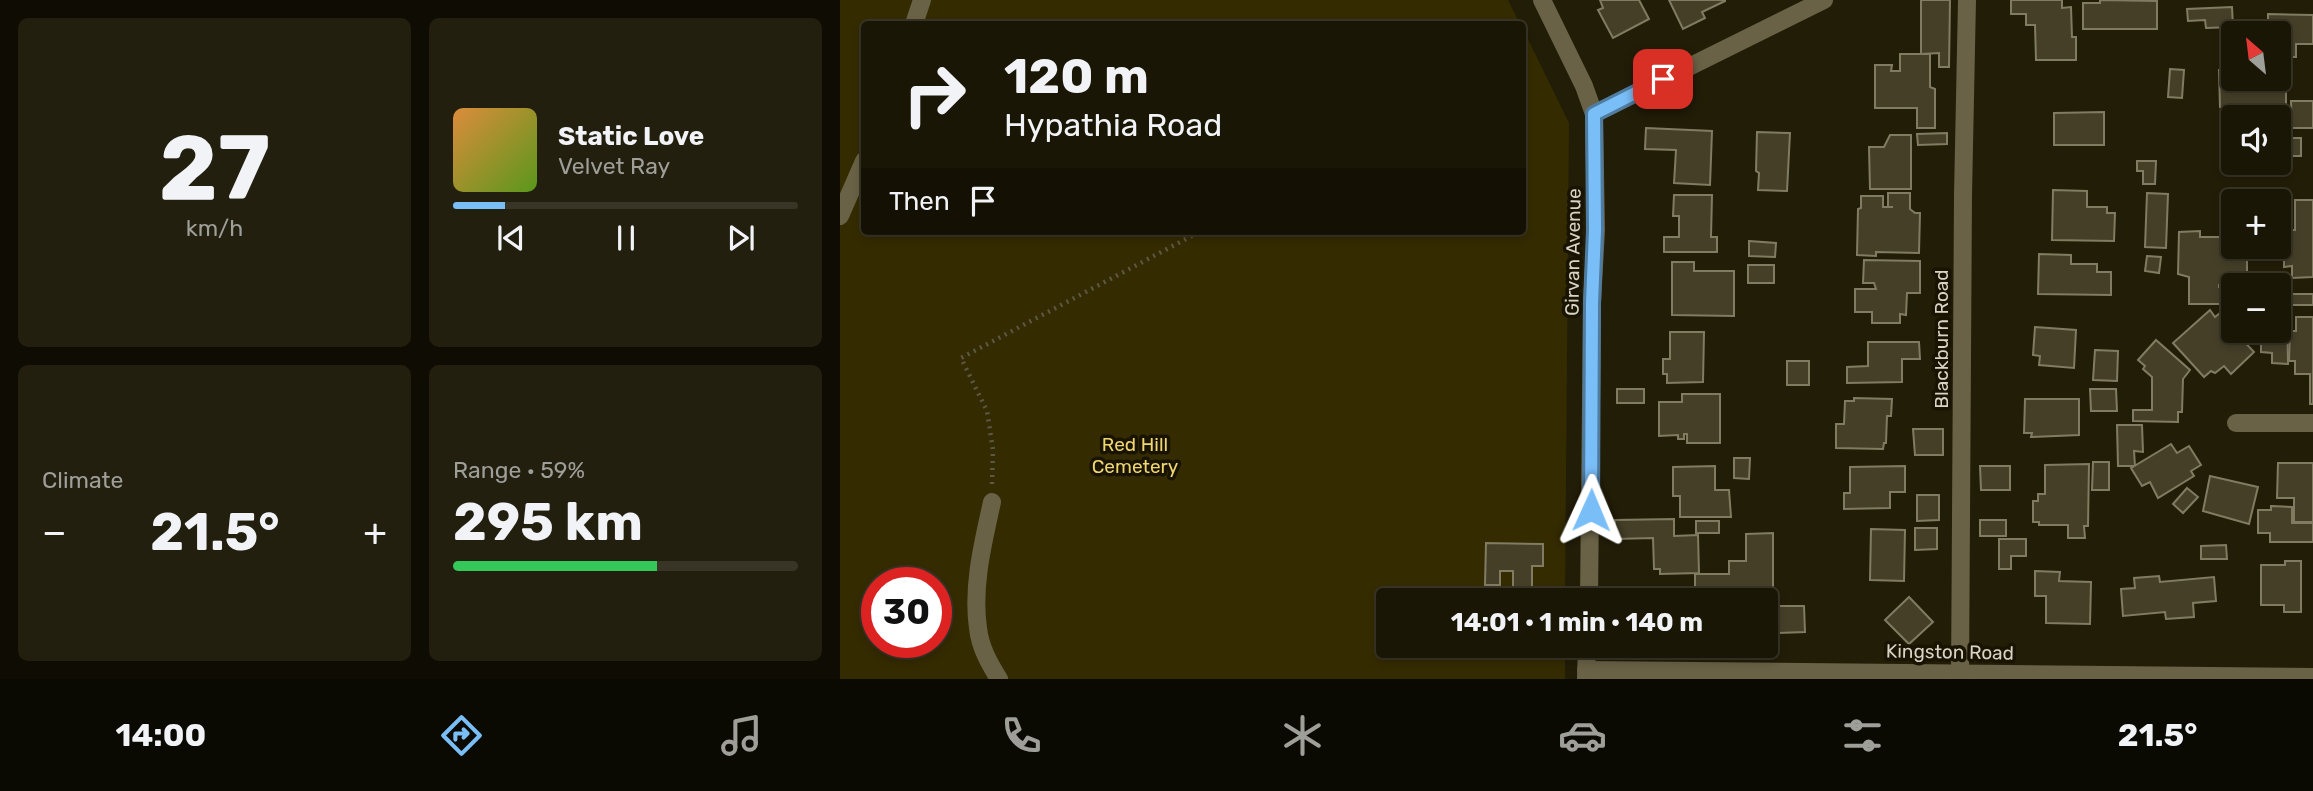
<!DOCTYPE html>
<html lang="en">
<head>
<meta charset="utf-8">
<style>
  body { margin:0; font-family:Rubik,sans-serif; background:#231f0f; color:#f1f3f6; height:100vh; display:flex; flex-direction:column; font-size:26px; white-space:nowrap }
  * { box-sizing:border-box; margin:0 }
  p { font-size:23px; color:#9f9f9a }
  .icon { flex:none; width:38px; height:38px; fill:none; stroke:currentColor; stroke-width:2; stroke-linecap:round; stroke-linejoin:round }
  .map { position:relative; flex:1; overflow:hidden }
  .details { display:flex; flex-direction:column; gap:18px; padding:18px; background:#0e0c03; width:840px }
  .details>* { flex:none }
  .top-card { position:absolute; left:21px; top:21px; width:665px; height:214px; border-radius:7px; box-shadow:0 4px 10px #0003,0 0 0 2px #383527; background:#1a1605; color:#f1f3f6; overflow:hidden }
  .needle { width:46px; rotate:332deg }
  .controls { position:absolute; left:1381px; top:21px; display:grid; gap:14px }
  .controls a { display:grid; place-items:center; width:70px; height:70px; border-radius:7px; background:#1a1605; box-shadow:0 4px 10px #0003,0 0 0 2px #383527; font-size:35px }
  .speed { position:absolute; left:21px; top:567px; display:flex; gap:14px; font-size:35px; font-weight:700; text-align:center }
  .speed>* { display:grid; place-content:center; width:91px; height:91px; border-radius:50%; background:#1a1605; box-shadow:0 4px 10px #0003,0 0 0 2px #383527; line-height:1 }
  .speed .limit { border:10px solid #d22; background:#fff; color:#111 }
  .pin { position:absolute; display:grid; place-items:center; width:60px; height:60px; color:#fff; margin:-30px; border-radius:14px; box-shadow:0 4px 10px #0006 }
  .me { position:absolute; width:77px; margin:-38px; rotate:1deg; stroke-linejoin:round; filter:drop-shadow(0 0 5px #0008) }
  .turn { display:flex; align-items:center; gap:24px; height:147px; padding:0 28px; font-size:32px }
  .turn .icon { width:91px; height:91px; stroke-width:2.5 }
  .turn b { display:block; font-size:49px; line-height:60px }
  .then { display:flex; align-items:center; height:66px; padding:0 28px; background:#0003; gap:14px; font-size:26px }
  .big { font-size:52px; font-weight:700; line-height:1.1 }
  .details .tile { flex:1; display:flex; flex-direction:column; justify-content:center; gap:10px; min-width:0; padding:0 24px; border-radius:10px; background:#231f0f }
  .details .dial { align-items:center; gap:0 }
  .dial b { font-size:91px; line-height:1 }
  .song { display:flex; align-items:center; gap:21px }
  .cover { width:84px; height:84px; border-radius:10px; background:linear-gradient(135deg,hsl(30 70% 55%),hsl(90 70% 35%)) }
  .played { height:7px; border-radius:4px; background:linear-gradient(90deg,#7abef8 15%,#383527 15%) }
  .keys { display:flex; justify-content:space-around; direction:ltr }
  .heat { display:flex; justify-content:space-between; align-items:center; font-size:38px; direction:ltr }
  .charge { height:10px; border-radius:5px; background:linear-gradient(90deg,#34c759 59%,#383527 0) }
  .details .tiles { flex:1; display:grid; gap:18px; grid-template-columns:repeat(2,1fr) }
  .trip { position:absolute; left:536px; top:588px; width:402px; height:70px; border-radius:7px; background:#1a1605; box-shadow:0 4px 10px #0003,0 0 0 2px #383527; font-weight:700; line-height:70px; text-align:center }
  .tab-bar { display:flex; height:112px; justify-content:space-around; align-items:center; background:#0a0902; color:#9f9f9a }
  .tab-bar .icon { width:49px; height:49px }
  .tab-bar .on { color:#7abef8 }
  .tab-bar b { font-size:32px; color:#f1f3f6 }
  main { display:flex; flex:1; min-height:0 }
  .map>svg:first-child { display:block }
</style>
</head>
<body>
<main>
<section class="details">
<div class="tiles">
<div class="tile dial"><b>27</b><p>km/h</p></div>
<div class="tile">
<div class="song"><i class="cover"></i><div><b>Static Love</b><p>Velvet Ray</p></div></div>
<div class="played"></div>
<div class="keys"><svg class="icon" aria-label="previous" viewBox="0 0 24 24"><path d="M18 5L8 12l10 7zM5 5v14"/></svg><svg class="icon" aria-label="pause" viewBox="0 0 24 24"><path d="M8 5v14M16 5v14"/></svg><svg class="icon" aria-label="next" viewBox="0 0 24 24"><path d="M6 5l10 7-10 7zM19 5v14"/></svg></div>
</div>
<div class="tile"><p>Climate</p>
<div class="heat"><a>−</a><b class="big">21.5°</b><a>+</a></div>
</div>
<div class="tile"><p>Range · 59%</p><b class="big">295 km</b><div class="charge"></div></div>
</div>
</section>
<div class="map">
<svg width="1473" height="679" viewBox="0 0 1473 679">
  <rect width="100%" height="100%" fill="#221d07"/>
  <path fill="#352b01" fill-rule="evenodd" d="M0,0h668l12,24h-656v207h658l1,-202 46,94 -4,477h-177v46h177v33h-725zM37,583h59v59h-59z"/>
  <g fill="#453f28" stroke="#817b62" stroke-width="2">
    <path d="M760,0h39l10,19 -36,19 -15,-28 5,-2z"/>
    <path d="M829,0h56v1l-23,11 3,6 -22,11z"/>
    <path d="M1081,0h29l-1,67h-10v-14l-18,1z"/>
    <path d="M1171,0h51v8l9,-1 1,30h4v23h-40l-1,-35h-9v-11h-15z"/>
    <path d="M1260,0l57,1v28h-74v-26h17z"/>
    <path d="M1392,7l1,20 -27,1 -1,-8 -17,1 -1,-12z"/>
    <path d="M1428,14l45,1v29h-17v13h-10v9h-8v-33h-10z"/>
    <path d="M1060,54h30v33l5,2v39h-18v-20h-42v-43h17l-1,6h9z"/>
    <path d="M1330,69l14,1 -2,28 -14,-1z"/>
    <path d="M1438,69h3v17h5v18l-5,2 1,16h6l1,16h12v18h-23v-39h-34v-10h-24l-1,-37h14v9h45z"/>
    <path d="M1451,101h22v27h-21z"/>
    <path d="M1264,112v33h-50v-32z"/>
    <path d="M806,128l66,3 -2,54 -36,-2 2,-33 -31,-1z"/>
    <path d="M917,132l33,1 -3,58 -29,-1 1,-17 -3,-2z"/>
    <path d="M1107,133v11l-29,1 -1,-11z"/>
    <path d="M1050,135h21v54h-41l-1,-42h15z"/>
    <path d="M1297,161h19l-1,23h-12v-13h-6z"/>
    <path d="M1213,190l34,1v16h20v6h8l-1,28 -62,-1z"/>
    <path d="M1048,193h22v16l5,4h5l-1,40 -43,-1v4l-19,-1 1,-46 3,-1v-12h22v11h10h-5z"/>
    <path d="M1307,193l21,1 -2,54 -21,-1z"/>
    <path d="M834,195h38l-1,42h6v15h-53v-15h15v-21h-6z"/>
    <path d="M1455,200h18v77l-21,1v-12l-8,1v-37h11z"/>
    <path d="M1360,231v6h28v8l19,3v37h-28v2h9v17h-39v-27l-11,-3 1,-42z"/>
    <path d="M909,241l27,2 -1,14 -26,-1z"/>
    <path d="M1199,254l32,1v9h26v8h14v23l-73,-1z"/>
    <path d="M1307,256l14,1 -2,16 -14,-2z"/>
    <path d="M1024,260l56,1v32h-13l-1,22 -6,-1v9h-28v-11h-17v-23h21l-2,-6h-11z"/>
    <path d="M832,262h22v9h40v45l-62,-1z"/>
    <rect x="908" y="265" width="26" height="18"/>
    <rect x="1438" y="294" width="35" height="11"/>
    <path d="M1438,308h9l1,56 -16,-1v-10l-11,-1v-21h17z"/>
    <path d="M1370,310l5,7 5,-4 3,2 3,-2 7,8v10h5l-2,2 18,19 -23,22 -7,-8 -9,7 -4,-2 -7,6 -31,-34z"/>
    <path d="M1456,317h17v87h-3v-30h-15v-13h-6l1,-30h6z"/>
    <path d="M1195,327l41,3 -2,38 -35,-3 1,-9 -7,-1z"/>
    <path d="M830,332h34l-1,50 -36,1v-9h-4v-15h7z"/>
    <path d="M1316,340l34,30 -7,9 -1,33h-4v10l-45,-1v-11h19v-33l-9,-8 2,-3 -7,-6z"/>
    <path d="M1028,342h51l1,17h-18v23l-55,1v-16l21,-1z"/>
    <path d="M1255,350l23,1 -1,30 -24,-1z"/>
    <rect x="947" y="361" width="22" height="24"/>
    <rect x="777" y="389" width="27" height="14"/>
    <path d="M1250,389h26l1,22h-26z"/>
    <path d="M842,394h38v49h-33v-9h-3v5h-6v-4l-19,1v-34h23z"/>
    <path d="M1014,398l38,1 -1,17h-4l-1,27h-2l-1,6 -47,-1v-24h8l1,-23h9z"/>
    <path d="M1185,399h54v36l-48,2 1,-4h-8z"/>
    <path d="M1277,425h25l1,27 -9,-1 1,15h-17z"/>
    <path d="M1073,429h30v26h-28z"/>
    <path d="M1331,444l6,9 12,-7 12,19 -10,6 3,5 -36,22 -8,-16 -8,4 -11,-18z"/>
    <path d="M894,458h16l-1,21 -15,-1z"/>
    <path d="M1253,462h16v28h-17z"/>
    <path d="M1438,463h35v59h-19v-24h-17z"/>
    <path d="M1249,464l-1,62h-4l1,12h-17v-13h-29v-3h-6v-21h5v-7h7v-29z"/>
    <path d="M875,466v24h14l2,27h-51v-21h-7v-29z"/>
    <path d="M1065,466v26h-15v16l-46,1v-16h6v-26z"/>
    <path d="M1140,466h30v24h-29z"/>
    <path d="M1370,476l48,11 -9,37 -46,-13z"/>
    <path d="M1347,488l11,9 -15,16 -10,-9z"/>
    <path d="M1077,495h22v25l-22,1z"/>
    <path d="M1431,506l21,1v16h21v19h-43v-9h-12v-23h13z"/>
    <path d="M834,519v17l24,-1 1,38 -39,1v-5h-6l-1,-31 -38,1v-19z"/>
    <rect x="1140" y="520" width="26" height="16"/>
    <rect x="856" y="521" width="23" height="12"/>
    <path d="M1075,528h22v21l-22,1z"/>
    <path d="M1031,529l34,1 -1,51 -34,-1z"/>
    <path d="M933,533v55l-78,1v-15h34v-13h17v-27z"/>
    <path d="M1159,539h27v17h-15v13h-12z"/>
    <path d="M646,543l57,1v22h-11v26l-2,-1 -1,9h-62v-6h46v-23h-13v14h-15z"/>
    <path d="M1386,545l1,14h-26v-13z"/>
    <path d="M1445,561h16v51h-17v-7h-23v-40h24z"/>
    <path d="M1195,571l25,1 -1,9 32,1 -1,42 -44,-1v-27h-11z"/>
    <path d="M1319,576l1,6 54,-5 2,24 -23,2 1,14 -28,2 -1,-7 -42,4 -2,-27 14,-1 -1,-10z"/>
    <rect x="777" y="590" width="35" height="10"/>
    <path d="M1069,597l24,25 -24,22 -24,-24z"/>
    <rect x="926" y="604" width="5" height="40"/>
    <path d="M937,606h27l1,26 -27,1z"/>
  </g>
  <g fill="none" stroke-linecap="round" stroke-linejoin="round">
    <path stroke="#5c5845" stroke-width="4.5" stroke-dasharray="2 5" stroke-linecap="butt" d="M152,484l1,-34 -6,-39 -26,-53 240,-127"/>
    <g stroke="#696246" stroke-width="18">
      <path d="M702,0l42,86 10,28 2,116 -4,73 -3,297"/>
      <path d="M74,24l8,-24"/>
      <path d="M754,114l230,-114"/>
      <path d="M0,216l24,-55"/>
      <path d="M1396,423h77"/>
      <path d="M152,502c-9,41 -20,84 -14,126 2,19 11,35 21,51"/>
      <path d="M746,670l727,7"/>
      <path d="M746,679l1,-33"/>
      <path d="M1120,679l3,-484 4,-195"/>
    </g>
  </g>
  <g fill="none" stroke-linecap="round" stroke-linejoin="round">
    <defs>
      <path id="route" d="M751,510l1,-207 3,-73 -1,-116 69,-35"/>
    </defs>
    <use href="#route" stroke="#4f7ca1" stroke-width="18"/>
    <use href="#route" stroke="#7abef8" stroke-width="12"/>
  </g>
  <g text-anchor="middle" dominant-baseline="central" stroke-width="7" stroke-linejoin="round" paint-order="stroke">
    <g font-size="19" fill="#d7d4c7" stroke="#191301">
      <text transform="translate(733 252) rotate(-89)">Girvan Avenue</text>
      <text transform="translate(1101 339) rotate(-90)">Blackburn Road</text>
      <text transform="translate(1110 652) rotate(1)">Kingston Road</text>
    </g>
    <g font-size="19" fill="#f0d670" stroke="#191301">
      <text x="295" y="444">Red Hill<tspan x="295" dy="22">Cemetery</tspan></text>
    </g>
  </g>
</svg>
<div class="controls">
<a><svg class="needle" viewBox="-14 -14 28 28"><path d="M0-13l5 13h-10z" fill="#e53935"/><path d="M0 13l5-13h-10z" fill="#9f9f9a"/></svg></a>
<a><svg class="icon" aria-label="sound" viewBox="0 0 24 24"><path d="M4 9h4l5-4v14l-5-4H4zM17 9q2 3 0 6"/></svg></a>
<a>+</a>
<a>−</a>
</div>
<div class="speed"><div class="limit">30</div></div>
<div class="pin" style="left:823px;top:79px;background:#d93025"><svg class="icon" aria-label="arrive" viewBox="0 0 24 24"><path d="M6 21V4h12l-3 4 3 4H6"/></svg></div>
<svg class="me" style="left:751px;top:510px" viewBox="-20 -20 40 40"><path d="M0-17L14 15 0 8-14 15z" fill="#7abef8" stroke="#fff" stroke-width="4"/></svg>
<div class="trip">14:01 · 1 min · 140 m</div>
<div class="top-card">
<div class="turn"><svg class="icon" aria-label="right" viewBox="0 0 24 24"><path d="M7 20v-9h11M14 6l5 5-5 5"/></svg><div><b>120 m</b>Hypathia Road</div></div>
<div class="then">Then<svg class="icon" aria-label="arrive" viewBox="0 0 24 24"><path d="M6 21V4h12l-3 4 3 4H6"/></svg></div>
</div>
</div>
</main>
<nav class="tab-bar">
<b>14:00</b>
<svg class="icon on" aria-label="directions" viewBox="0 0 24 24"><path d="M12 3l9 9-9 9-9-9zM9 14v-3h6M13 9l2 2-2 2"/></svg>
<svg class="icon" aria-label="music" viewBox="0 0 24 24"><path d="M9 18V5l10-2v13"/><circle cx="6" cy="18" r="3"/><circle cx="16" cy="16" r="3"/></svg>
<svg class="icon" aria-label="phone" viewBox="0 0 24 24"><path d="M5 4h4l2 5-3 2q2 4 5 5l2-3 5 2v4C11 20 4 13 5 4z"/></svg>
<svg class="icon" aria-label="climate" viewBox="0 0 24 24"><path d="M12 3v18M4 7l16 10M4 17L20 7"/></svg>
<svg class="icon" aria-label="car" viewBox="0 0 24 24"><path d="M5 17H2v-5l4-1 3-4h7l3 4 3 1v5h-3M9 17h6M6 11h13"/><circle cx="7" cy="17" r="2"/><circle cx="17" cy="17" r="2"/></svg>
<svg class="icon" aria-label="filters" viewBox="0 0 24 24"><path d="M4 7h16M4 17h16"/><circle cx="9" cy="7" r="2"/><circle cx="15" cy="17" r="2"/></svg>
<b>21.5°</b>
</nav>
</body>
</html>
